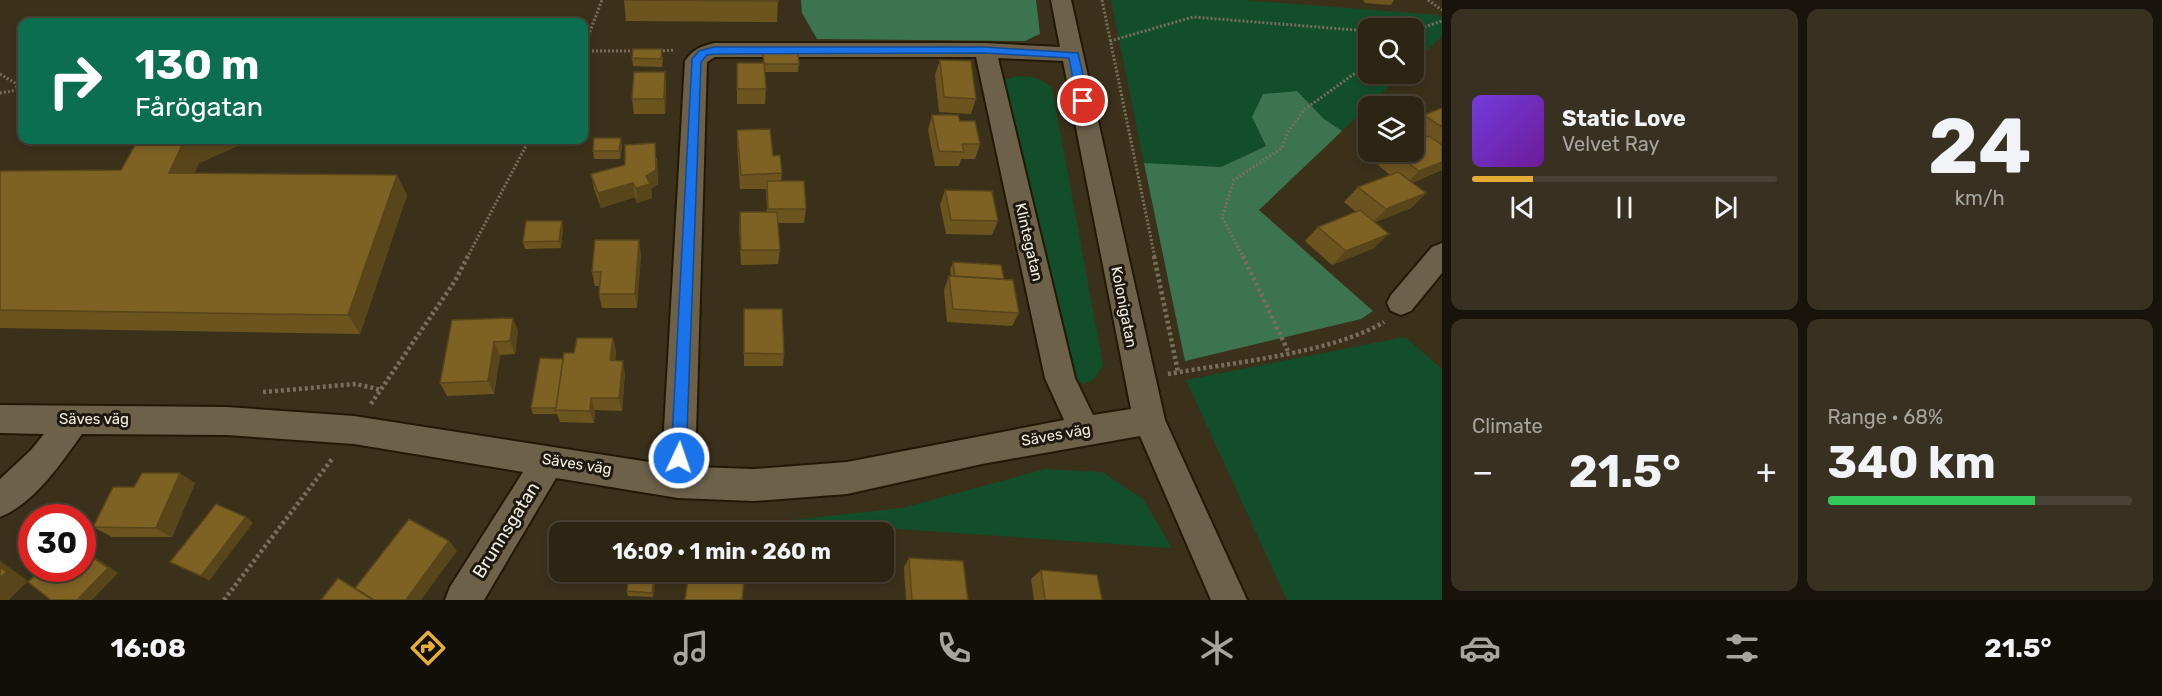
<!DOCTYPE html>
<html lang="en">
<head>
<meta charset="utf-8">
<style>
  body { margin:0; font-family:Rubik,sans-serif; background:#383122; color:#f1f3f6; height:100vh; display:flex; flex-direction:column; font-size:22px; white-space:nowrap }
  * { box-sizing:border-box; margin:0 }
  p { font-size:20px; color:#a6a5a0 }
  .icon { flex:none; width:33px; height:33px; fill:none; stroke:currentColor; stroke-width:2; stroke-linecap:round; stroke-linejoin:round }
  .map { position:relative; flex:1; overflow:hidden }
  .sheet { display:flex; flex-direction:column; gap:9px; padding:9px; background:#18140b; width:720px }
  .sheet>* { flex:none }
  .banner { position:absolute; left:18px; top:18px; width:570px; height:126px; border-radius:12px; box-shadow:0 3px 9px #0003,0 0 0 2px #484234; background:#0b6e4f; color:#fff; overflow:hidden }
  .buttons { position:absolute; left:1358px; top:18px; display:grid; gap:12px }
  .buttons a { display:grid; place-items:center; width:66px; height:66px; border-radius:12px; background:#2c2514; box-shadow:0 3px 9px #0003,0 0 0 2px #484234; font-size:30px }
  .speed { position:absolute; left:18px; top:504px; display:flex; gap:12px; font-size:30px; font-weight:700; text-align:center }
  .speed>* { display:grid; place-content:center; width:78px; height:78px; border-radius:50%; background:#2c2514; box-shadow:0 3px 9px #0003,0 0 0 2px #484234; line-height:1 }
  .speed .limit { border:9px solid #d22; background:#fff; color:#111 }
  .pin { position:absolute; display:grid; place-items:center; width:51px; height:51px; color:#fff; margin:-26px; border:3px solid #fff; border-radius:50%; box-shadow:0 2px 6px #0007 }
  .me { position:absolute; width:66px; margin:-33px; rotate:3deg; stroke-linejoin:round; filter:drop-shadow(0 0 4px #0008) }
  .turn { display:flex; align-items:center; gap:21px; height:126px; padding:0 18px; font-size:27px }
  .turn .icon { width:78px; height:78px; stroke-width:2.5 }
  .turn b { display:block; font-size:42px; line-height:51px }
  .big { font-size:45px; font-weight:700; line-height:1.1 }
  .sheet .widget { flex:1; display:flex; flex-direction:column; justify-content:center; gap:9px; min-width:0; padding:0 21px; border-radius:12px; background:#383122 }
  .sheet .dial { align-items:center; gap:0 }
  .dial b { font-size:78px; line-height:1 }
  .song { display:flex; align-items:center; gap:18px }
  .cover { width:72px; height:72px; border-radius:9px; background:linear-gradient(135deg,hsl(260 70% 55%),hsl(280 70% 35%)) }
  .played { height:6px; border-radius:3px; background:linear-gradient(90deg,#e5ad35 20%,#484234 20%) }
  .keys { display:flex; justify-content:space-around; direction:ltr }
  .heat { display:flex; justify-content:space-between; align-items:center; font-size:33px; direction:ltr }
  .charge { height:9px; border-radius:4px; background:linear-gradient(90deg,#34c759 68%,#484234 0) }
  .sheet .tiles { flex:1; display:grid; gap:9px; grid-template-columns:repeat(2,1fr) }
  .trip { position:absolute; left:549px; top:522px; width:345px; height:60px; border-radius:12px; background:#2c2514; box-shadow:0 3px 9px #0003,0 0 0 2px #484234; font-weight:700; line-height:60px; text-align:center }
  .tab-bar { display:flex; height:96px; justify-content:space-around; align-items:center; background:#120f08; color:#a6a5a0 }
  .tab-bar .icon { width:42px; height:42px }
  .tab-bar .selected { color:#e5ad35 }
  .tab-bar b { font-size:27px; color:#f1f3f6 }
  main { display:flex; flex:1; min-height:0 }
  .map>svg:first-child { display:block }
</style>
</head>
<body>
<main>
<div class="map">
<svg width="1442" height="600" viewBox="0 0 1442 600">
  <rect width="100%" height="100%" fill="#3b311b"/>
  <g fill="#124e2a">
    <path d="M1111,0h132l195,15 4,2v19l-29,27v-35h-45v46h34l-60,57 -18,-12 -27,-28 -45,26 14,29 -45,21 -77,-4z"/>
    <path d="M1018,76l19,2 15,9 51,278 -9,14 -10,5 -15,-8 -65,-296z"/>
    <path d="M1405,337l37,32v231h-155l-101,-220z"/>
    <path d="M1045,469l57,3 41,27 29,49 -389,-27 120,-13z"/>
  </g>
  <g fill="#3b744e">
    <path d="M801,0h235l4,34 -15,7 -208,-2 -15,-26z"/>
    <path d="M1297,91l27,28 18,12 -83,79 114,101 -12,8 -176,42 -41,-198 77,4 45,-21 -14,-29 11,-23z"/>
  </g>
  <g fill="none" stroke-linecap="round" stroke-linejoin="round">
    <defs>
      <g id="minor">
        <path d="M1051,0h20l94,420 82,180h-36l-71,-164 -158,28 -135,30 -93,7 -76,-3 -122,-20 -72,122h-39l5,-13 73,-115 -169,-28 -127,-9 -145,-1c-21,29 -47,69 -82,83v-38l31,-29 13,-16 -44,-1v-28l227,2 127,9 308,48 23,-403c8,-12 15,-14 29,-18h271l75,4zM976,57l69,321 19,42 -217,42 -93,7 -59,-2 12,-405 8,-5zM998,58l65,3 68,348 -38,6 -18,-37z"/>
        <path d="M1442,243v30l-31,38 -10,4 -10,-4 -4,-8 4,-8 41,-48z"/>
      </g>
    </defs>
    <use href="#minor" stroke="#221804" stroke-width="4"/>
    <g stroke="#776e5b" stroke-width="3" stroke-dasharray="2 2" stroke-linecap="butt">
      <path d="M1102,0l53,258"/>
      <path d="M1428,0l14,10"/>
      <path d="M1413,31l29,-10"/>
      <path d="M1110,41l83,-24 175,14"/>
      <path d="M584,47l18,-47"/>
      <path d="M584,51h52"/>
      <path d="M659,51l16,-1"/>
      <path d="M0,74l15,9 3,7 4,-1"/>
      <path d="M0,93l18,-3"/>
      <path d="M467,258l62,-118"/>
      <path d="M1244,258l-22,-41 12,-37 48,-32 5,-15 18,-24 63,-45"/>
    </g>
    <g stroke="#776e5b" stroke-width="4.5" stroke-dasharray="3 3" stroke-linecap="butt">
      <path d="M1154,256l24,116"/>
      <path d="M1243,256l45,95"/>
      <path d="M1168,374c61,-11 165,-21 216,-52"/>
      <path d="M263,392l93,-8 25,6"/>
      <path d="M371,404l84,-123 13,-25"/>
      <path d="M224,600l108,-141"/>
    </g>
    <use href="#minor" fill="#6d614a" fill-rule="evenodd"/>
  </g>
  <g fill="#6c541f">
    <path d="M624,0h154l-1,22 -151,-1z"/>
    <path d="M1363,0h31l-3,5 -26,-2z"/>
    <path d="M763,53l36,11 -1,8h-33l1,17 -1,15h-28v-41h26z"/>
    <path d="M663,57l-1,10 -29,-1 -1,-8z"/>
    <path d="M940,60l36,39 -5,15 -32,-2 -4,-37z"/>
    <path d="M665,72l1,15 -1,27h-31l-2,-15z"/>
    <path d="M1442,108v62l-30,13 14,10 -15,15 -36,14 -1,26 -42,17 -27,-24 13,-14 38,-15 -12,-10 14,-15 32,-12 -12,-10 12,-13h23l9,-14 -9,-6v-6l11,-11z"/>
    <path d="M932,115l28,6 20,23 -5,15h-14l-2,7h-24l-7,-36z"/>
    <path d="M737,130l36,26 9,17 -1,8 25,28 -2,14h-26l2,27 -2,14 -37,1 -2,-38 1,-15h27l-1,-23h-26l-3,-44z"/>
    <path d="M240,145l-41,18 -5,10 213,22 -47,139 -360,-6v-157l121,-1z"/>
    <path d="M622,146l-2,13h-26l-1,-8z"/>
    <path d="M657,158l1,26 -7,5 1,9 -15,5 -2,-6 -34,11 -7,-19 -3,-15z"/>
    <path d="M945,190l53,31 -6,14 -46,-1 -6,-29z"/>
    <path d="M563,228l-2,20 -36,1 -2,-7z"/>
    <path d="M641,254l-4,54h-35l-3,-14 1,-8h-5l-3,-14z"/>
    <path d="M953,262l51,17 15,34 -7,13 -65,-4 -3,-32 5,-14h2l-1,-6z"/>
    <path d="M744,309l40,45 -1,12h-39z"/>
    <path d="M452,320l66,11 -3,23 -15,1 -6,39 -47,2 -7,-13z"/>
    <path d="M613,338l3,13 -1,10 10,12 -3,38 -27,-1 -1,13 -34,-1 -3,-8h-24l-2,-6 43,-55z"/>
    <path d="M195,483l-23,54h-60l-19,-10 41,-40z"/>
    <path d="M909,558l59,42h-62l-2,-33z"/>
    <path d="M1041,570l61,30h-68l-3,-21z"/>
    <path d="M560,572h60l-2,8 -57,-6z"/>
    <path d="M656,572l-3,25 -25,-1 -1,-5z"/>
  </g>
  <g fill="#584519">
    <path d="M665,72l1,15 -1,27 -1,-15z"/>
    <path d="M621,138l1,8 -2,13 -1,-8z"/>
    <path d="M191,140h51l-2,5 -41,18 -13,30 -17,-20 14,-30z"/>
    <path d="M655,143l3,41 -7,5 1,9 -15,5 -1,-15 10,-12z"/>
    <path d="M1442,162v8l-37,15 14,-14z"/>
    <path d="M397,175l10,20 -47,139 -12,-19z"/>
    <path d="M633,183l2,14 -34,11 -3,-15z"/>
    <path d="M1426,193l-15,15 -40,16 15,-15z"/>
    <path d="M562,221l1,7 -2,20 -2,-7z"/>
    <path d="M1389,234l-15,14 -42,17 14,-14z"/>
    <path d="M639,240l2,14 -4,54 -2,-14z"/>
    <path d="M513,318l5,13 -3,23 -5,-13z"/>
    <path d="M613,338l3,13 -3,22 -3,-13z"/>
    <path d="M494,342l6,13 -6,39 -6,-13z"/>
    <path d="M623,361l2,12 -3,38 -3,-13z"/>
    <path d="M591,398l4,12 -1,13 -4,-12z"/>
    <path d="M180,473l15,10 -23,54 -16,-9z"/>
    <path d="M246,517l7,6 -44,58 -8,-5z"/>
    <path d="M449,541l8,10 -36,49h-15z"/>
    <path d="M82,548l36,25 -26,27h-15z"/>
    <path d="M0,561l28,20 -19,19h-9z"/>
    <path d="M615,572h5l-2,8z"/>
    <path d="M655,572h1l-3,25 -1,-4z"/>
  </g>
  <g fill="#7d6224" stroke="#584519" stroke-width="1.5">
    <path d="M624,0h154v1z"/>
    <path d="M633,49h29l-1,10 -29,-1z"/>
    <path d="M763,53h35l1,11h-34l-1,-1z"/>
    <path d="M940,60l31,1 5,38 -32,-2z"/>
    <path d="M737,63h27l2,26h-29z"/>
    <path d="M634,72h31l-1,27h-32z"/>
    <path d="M1442,108v19l-18,-12z"/>
    <path d="M932,115h26l2,6h15l5,23h-18l2,8 -25,-1z"/>
    <path d="M770,129l3,27 7,-1 2,18 -41,2 -4,-45z"/>
    <path d="M1429,136l13,9v17l-23,9 -26,-19h20v-10z"/>
    <path d="M594,138h27l-2,13h-26z"/>
    <path d="M138,140h53l-8,3 -14,30 228,2 -49,140 -348,-5v-139l121,-1z"/>
    <path d="M655,143l1,27 -10,6 4,8 -14,4 -3,-5 -35,10 -7,-19 34,-9v-20z"/>
    <path d="M1398,172l28,21 -40,16 -28,-22z"/>
    <path d="M767,181h37l2,28h-38z"/>
    <path d="M945,190l47,1 6,30 -47,-1z"/>
    <path d="M1360,210l29,24 -43,17 -28,-24z"/>
    <path d="M740,212h37l3,38h-39z"/>
    <path d="M526,221h36l-3,20 -36,1z"/>
    <path d="M595,240h44l-4,54h-36l2,-22h-9z"/>
    <path d="M953,262l48,3 3,14 -49,-3z"/>
    <path d="M949,276l64,4 6,33 -66,-4z"/>
    <path d="M744,309h38l2,45 -40,-1z"/>
    <path d="M513,318l-3,23 -16,1 -6,39 -48,2 12,-63z"/>
    <path d="M577,338h36l-3,22 13,1 -4,37h-28l-1,13 -35,-1 9,-57h10z"/>
    <path d="M540,358l23,1 -7,49h-25z"/>
    <path d="M142,473h38l-24,55 -63,-1 20,-40h21z"/>
    <path d="M216,504l30,13 -45,59 -31,-14z"/>
    <path d="M409,519l40,22 -43,59h-32l-19,-12z"/>
    <path d="M567,521l57,6 -1,5h-59z"/>
    <path d="M82,550l26,18 -31,32h-26l-23,-18 14,-14h40z"/>
    <path d="M560,551v14h-4z"/>
    <path d="M909,558l54,3 5,39h-56z"/>
    <path d="M0,567l7,5 -7,6z"/>
    <path d="M1041,570l56,5 5,25h-57z"/>
    <path d="M629,572h26l-3,21 -25,-2z"/>
    <path d="M689,572h56l-3,28h-57z"/>
    <path d="M338,578l35,22h-52z"/>
  </g>
  <path fill="#1a73e8" stroke="#114b97" stroke-width="1.5" d="M985,47l93,6 11,48 -6,4 -6,-4 -8,-43 -84,-5 -271,1 -7,1 -6,7 -15,396 -2,5 -5,3 -6,-3 -2,-5 21,-399 7,-8 15,-4z"/>
  <g text-anchor="middle" dominant-baseline="central" stroke-width="6" stroke-linejoin="round" paint-order="stroke">
    <g font-size="15" fill="#f4eee1" stroke="#1e1910">
      <text transform="translate(1029 242) rotate(77)">Klintegatan</text>
      <text transform="translate(1124 307) rotate(79)">Kolonigatan</text>
      <text x="94" y="419">Säves väg</text>
      <text transform="translate(1056 435) rotate(-10)">Säves väg</text>
      <text transform="translate(577 464) rotate(9)">Säves väg</text>
    </g>
    <g font-size="18" fill="#f4eee1" stroke="#1e1910">
      <text transform="translate(506 530) rotate(-58)">Brunnsgatan</text>
    </g>
  </g>
</svg>
<div class="buttons">
<a><svg class="icon" aria-label="search" viewBox="0 0 24 24"><circle cx="10" cy="10" r="6"/><path d="M15 15l6 6"/></svg></a>
<a><svg class="icon" aria-label="layers" viewBox="0 0 24 24"><path d="M12 4l9 5-9 5-9-5zM3 14l9 5 9-5"/></svg></a>
</div>
<div class="speed"><div class="limit">30</div></div>
<div class="pin" style="left:1083px;top:101px;background:#d93025"><svg class="icon" aria-label="arrive" viewBox="0 0 24 24"><path d="M6 21V4h12l-3 4 3 4H6"/></svg></div>
<svg class="me" style="left:679px;top:458px" viewBox="-20 -20 40 40"><circle r="17" fill="#1a73e8" stroke="#fff" stroke-width="3"/><path d="M0-11L8 9 0 5-8 9z" fill="#fff"/></svg>
<div class="trip">16:09 · 1 min · 260 m</div>
<div class="banner">
<div class="turn"><svg class="icon" aria-label="right" viewBox="0 0 24 24"><path d="M7 20v-9h11M14 6l5 5-5 5"/></svg><div><b>130 m</b>Fårögatan</div></div>
</div>
</div>
<section class="sheet">
<div class="tiles">
<div class="widget">
<div class="song"><i class="cover"></i><div><b>Static Love</b><p>Velvet Ray</p></div></div>
<div class="played"></div>
<div class="keys"><svg class="icon" aria-label="previous" viewBox="0 0 24 24"><path d="M18 5L8 12l10 7zM5 5v14"/></svg><svg class="icon" aria-label="pause" viewBox="0 0 24 24"><path d="M8 5v14M16 5v14"/></svg><svg class="icon" aria-label="next" viewBox="0 0 24 24"><path d="M6 5l10 7-10 7zM19 5v14"/></svg></div>
</div>
<div class="widget dial"><b>24</b><p>km/h</p></div>
<div class="widget"><p>Climate</p>
<div class="heat"><a>−</a><b class="big">21.5°</b><a>+</a></div>
</div>
<div class="widget"><p>Range · 68%</p><b class="big">340 km</b><div class="charge"></div></div>
</div>
</section>
</main>
<nav class="tab-bar">
<b>16:08</b>
<svg class="icon selected" aria-label="directions" viewBox="0 0 24 24"><path d="M12 3l9 9-9 9-9-9zM9 14v-3h6M13 9l2 2-2 2"/></svg>
<svg class="icon" aria-label="music" viewBox="0 0 24 24"><path d="M9 18V5l10-2v13"/><circle cx="6" cy="18" r="3"/><circle cx="16" cy="16" r="3"/></svg>
<svg class="icon" aria-label="phone" viewBox="0 0 24 24"><path d="M5 4h4l2 5-3 2q2 4 5 5l2-3 5 2v4C11 20 4 13 5 4z"/></svg>
<svg class="icon" aria-label="climate" viewBox="0 0 24 24"><path d="M12 3v18M4 7l16 10M4 17L20 7"/></svg>
<svg class="icon" aria-label="car" viewBox="0 0 24 24"><path d="M5 17H2v-5l4-1 3-4h7l3 4 3 1v5h-3M9 17h6M6 11h13"/><circle cx="7" cy="17" r="2"/><circle cx="17" cy="17" r="2"/></svg>
<svg class="icon" aria-label="filters" viewBox="0 0 24 24"><path d="M4 7h16M4 17h16"/><circle cx="9" cy="7" r="2"/><circle cx="15" cy="17" r="2"/></svg>
<b>21.5°</b>
</nav>
</body>
</html>
